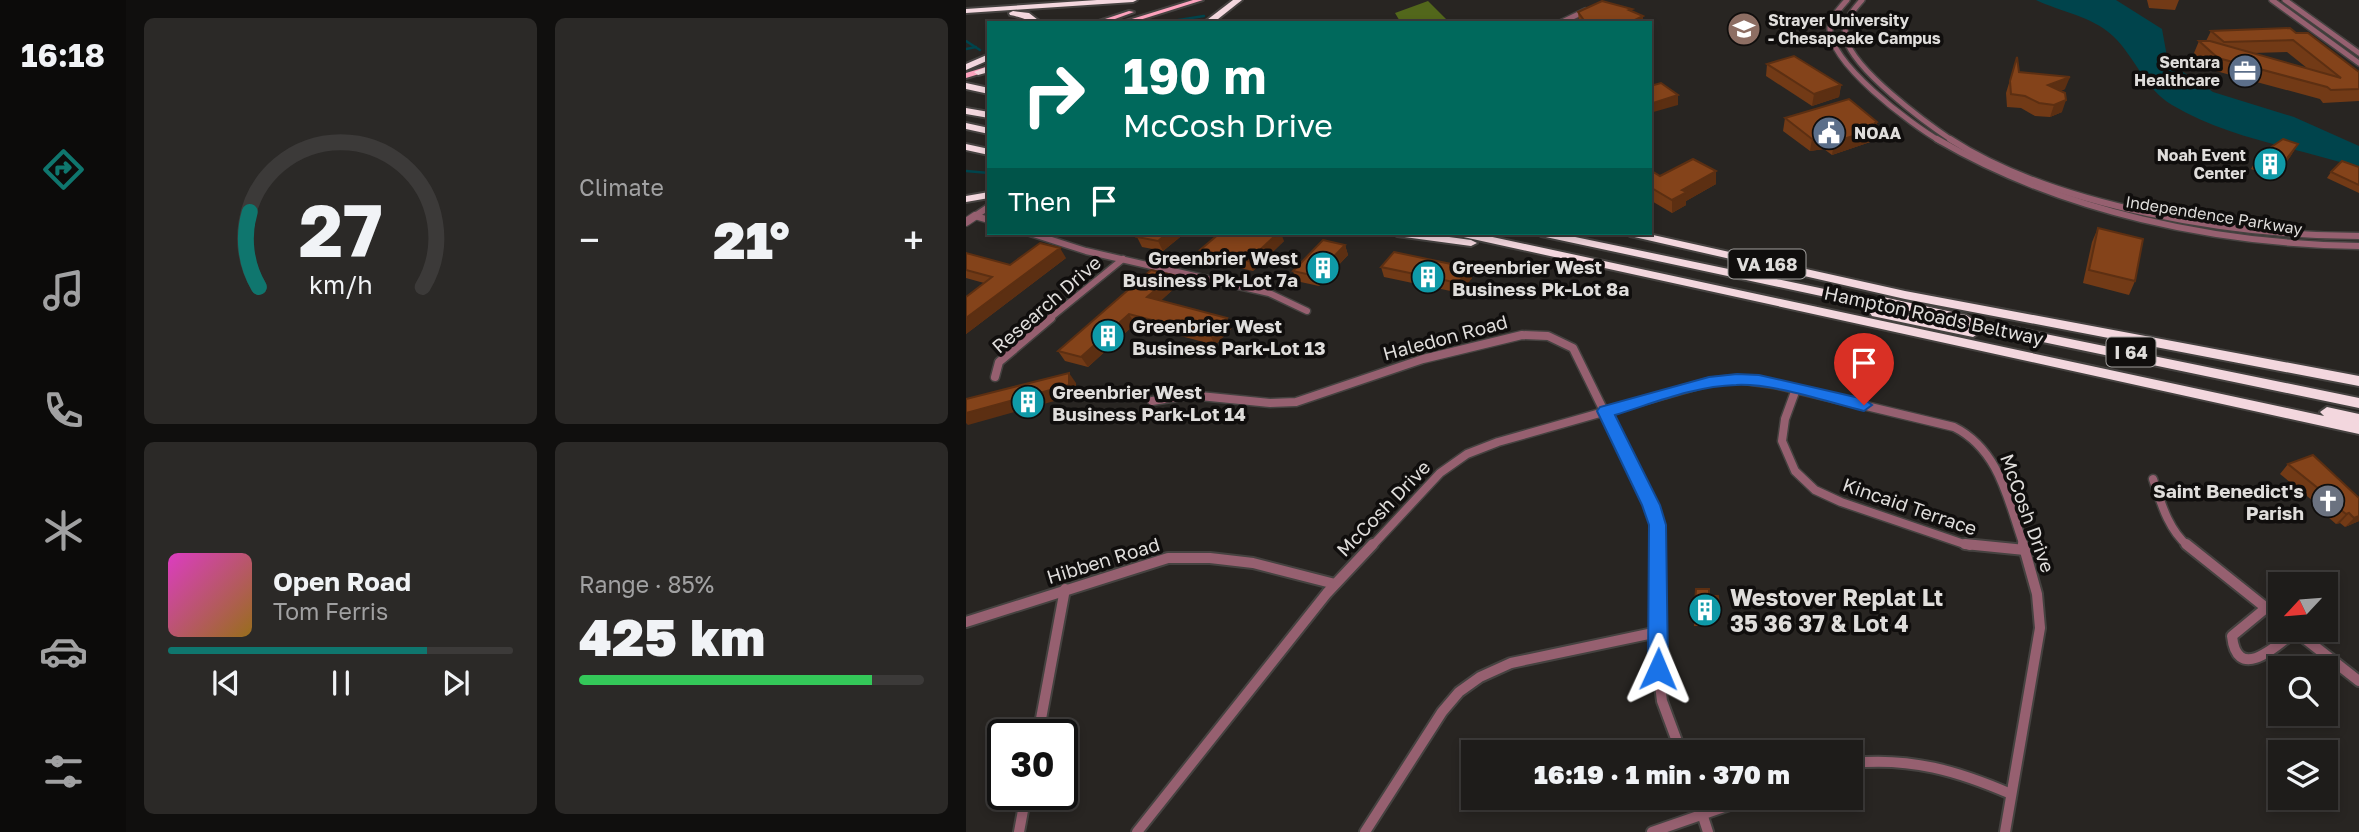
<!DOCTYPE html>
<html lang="en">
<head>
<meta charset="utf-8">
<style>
  body { margin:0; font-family:"Golos Text",sans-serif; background:#2b2927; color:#f1f3f6; height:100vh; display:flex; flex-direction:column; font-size:26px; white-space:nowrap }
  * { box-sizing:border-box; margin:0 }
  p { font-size:23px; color:#a1a1a2 }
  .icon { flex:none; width:38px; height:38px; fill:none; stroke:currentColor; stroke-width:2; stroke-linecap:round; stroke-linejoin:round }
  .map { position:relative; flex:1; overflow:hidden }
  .side { display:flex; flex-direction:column; gap:18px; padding:18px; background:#100f0e; width:840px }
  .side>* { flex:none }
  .top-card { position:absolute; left:21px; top:21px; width:665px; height:214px; border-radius:0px; box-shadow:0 4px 10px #0003,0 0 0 2px #3c3a39; background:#00695c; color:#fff; overflow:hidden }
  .needle { width:46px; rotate:244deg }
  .fabs { position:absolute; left:1302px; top:572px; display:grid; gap:14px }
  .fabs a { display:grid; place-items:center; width:70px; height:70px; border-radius:0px; background:#1e1c1a; box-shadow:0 4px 10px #0003,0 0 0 2px #3c3a39; font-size:35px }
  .speed { position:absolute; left:21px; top:719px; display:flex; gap:14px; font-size:35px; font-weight:700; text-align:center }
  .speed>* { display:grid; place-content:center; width:91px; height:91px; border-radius:50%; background:#1e1c1a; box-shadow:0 4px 10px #0003,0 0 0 2px #3c3a39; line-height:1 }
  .speed .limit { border:4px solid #111; border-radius:10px; background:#fff; color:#111 }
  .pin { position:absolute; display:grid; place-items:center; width:60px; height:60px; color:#fff; margin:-72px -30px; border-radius:50% 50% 50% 0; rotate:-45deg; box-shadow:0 0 7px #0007 }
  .pin .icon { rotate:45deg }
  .me { position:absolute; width:77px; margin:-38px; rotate:1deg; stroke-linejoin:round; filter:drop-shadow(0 0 5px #0008) }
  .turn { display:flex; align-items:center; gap:24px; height:147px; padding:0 21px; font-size:32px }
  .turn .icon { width:91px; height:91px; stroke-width:2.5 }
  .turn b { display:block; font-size:49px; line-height:60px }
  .then { display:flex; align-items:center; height:66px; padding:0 21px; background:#0003; gap:14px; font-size:26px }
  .big { font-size:52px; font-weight:800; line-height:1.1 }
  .side .card { flex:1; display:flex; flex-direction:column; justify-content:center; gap:10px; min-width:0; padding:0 24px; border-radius:10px; background:#2b2927 }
  .side .dial { align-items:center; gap:0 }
  .dial svg { height:182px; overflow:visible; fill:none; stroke:#3c3a39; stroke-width:7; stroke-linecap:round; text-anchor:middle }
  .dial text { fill:#f1f3f6; stroke:none }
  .song { display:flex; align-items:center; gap:21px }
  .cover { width:84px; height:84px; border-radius:10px; background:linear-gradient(135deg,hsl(310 70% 55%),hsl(40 70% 35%)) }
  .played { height:7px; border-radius:4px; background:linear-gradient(90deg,#0f766e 75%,#3c3a39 75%) }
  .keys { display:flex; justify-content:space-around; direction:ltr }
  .heat { display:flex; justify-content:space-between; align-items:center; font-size:38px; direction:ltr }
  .charge { height:10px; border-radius:5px; background:linear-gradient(90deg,#34c759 85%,#3c3a39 0) }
  .side .tiles { flex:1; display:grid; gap:18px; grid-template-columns:repeat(2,1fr) }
  .trip { position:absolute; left:495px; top:740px; width:402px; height:70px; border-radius:0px; background:#1e1c1a; box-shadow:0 4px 10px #0003,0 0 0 2px #3c3a39; font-weight:800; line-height:70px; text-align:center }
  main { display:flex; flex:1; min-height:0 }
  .tabs { display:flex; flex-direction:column; width:126px; justify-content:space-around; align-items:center; background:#0c0b0a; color:#a1a1a2 }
  .tabs .icon { width:49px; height:49px }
  .tabs .current { color:#0f766e }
  .tabs b { font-size:32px; color:#f1f3f6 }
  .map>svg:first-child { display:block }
</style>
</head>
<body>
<main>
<nav class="tabs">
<b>16:18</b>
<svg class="icon current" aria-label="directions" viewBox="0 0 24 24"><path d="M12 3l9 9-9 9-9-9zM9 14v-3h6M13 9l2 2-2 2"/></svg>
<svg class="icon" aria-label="music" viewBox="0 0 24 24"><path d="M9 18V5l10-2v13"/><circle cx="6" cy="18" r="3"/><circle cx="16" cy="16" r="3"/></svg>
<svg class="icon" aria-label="phone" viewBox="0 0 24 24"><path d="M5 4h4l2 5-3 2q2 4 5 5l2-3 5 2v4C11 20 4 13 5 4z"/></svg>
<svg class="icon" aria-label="climate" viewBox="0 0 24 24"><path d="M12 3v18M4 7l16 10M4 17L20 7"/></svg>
<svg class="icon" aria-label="car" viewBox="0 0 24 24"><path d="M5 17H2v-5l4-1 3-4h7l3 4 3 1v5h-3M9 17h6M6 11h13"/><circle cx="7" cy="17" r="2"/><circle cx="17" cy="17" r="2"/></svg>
<svg class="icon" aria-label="filters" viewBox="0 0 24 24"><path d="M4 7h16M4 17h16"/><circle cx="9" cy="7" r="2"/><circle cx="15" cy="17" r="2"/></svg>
</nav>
<section class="side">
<div class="tiles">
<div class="card dial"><svg viewBox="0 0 100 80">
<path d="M14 69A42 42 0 1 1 86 69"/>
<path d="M14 69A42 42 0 0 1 10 36" stroke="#0f766e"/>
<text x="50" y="56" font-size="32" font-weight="700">27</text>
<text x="50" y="72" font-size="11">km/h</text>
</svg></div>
<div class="card"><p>Climate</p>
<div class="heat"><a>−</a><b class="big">21°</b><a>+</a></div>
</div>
<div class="card">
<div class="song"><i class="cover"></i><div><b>Open Road</b><p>Tom Ferris</p></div></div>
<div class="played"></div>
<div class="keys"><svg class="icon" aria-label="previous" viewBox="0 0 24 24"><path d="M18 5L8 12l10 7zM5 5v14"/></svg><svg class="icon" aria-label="pause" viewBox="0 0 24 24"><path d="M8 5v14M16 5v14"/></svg><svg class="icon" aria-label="next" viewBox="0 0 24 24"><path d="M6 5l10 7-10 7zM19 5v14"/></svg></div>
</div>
<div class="card"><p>Range · 85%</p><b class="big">425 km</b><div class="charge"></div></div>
</div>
</section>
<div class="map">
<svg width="1393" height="832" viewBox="0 0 1393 832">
  <rect width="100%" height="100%" fill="#282522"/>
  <path fill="#52671b" d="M462,1l22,22h-49l-6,-10z"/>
  <path fill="#00444c" d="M1070,0h80l46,29 6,33 45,30 81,25 65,29v22c-63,-21 -130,-29 -187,-63 -27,-16 -37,-48 -59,-69 -21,-20 -52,-24 -77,-36z"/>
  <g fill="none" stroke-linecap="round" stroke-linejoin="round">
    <g stroke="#00444c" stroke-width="2.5">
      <path d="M194,23l44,-7"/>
      <path d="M0,41l14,9"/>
      <path d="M0,49l10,-2"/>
      <path d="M0,171l23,2"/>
    </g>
    <defs>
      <g id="minor-far3">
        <path d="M881,0c-7,8 -15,16 -17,27 -3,35 82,98 110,114"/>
        <path d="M896,0c-10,11 -20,23 -16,39 8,31 80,84 107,102"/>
        <path d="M1306,0l87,63"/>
        <path d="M1319,0l74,53"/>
        <path d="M594,23l25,-12"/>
      </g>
      <g id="minor-far2">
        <path d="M971,139c125,73 279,105 422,107"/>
        <path d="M984,139c104,68 286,97 409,97"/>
        <path d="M9,216l12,-8"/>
        <path d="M9,216l14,4"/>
        <path d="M64,233l56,18 183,42 38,18"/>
        <path d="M83,319l74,-60"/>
      </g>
      <g id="minor-far1">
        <path d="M29,377l4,-15 52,-44"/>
        <path d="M830,389l-11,30 -3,22 13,30 20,19 26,12 129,44"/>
        <path d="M186,401l38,-6 80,8 26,-1 127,-43 99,-24 26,1 25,12 83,169 3,29"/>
        <path d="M1187,479c8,24 15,50 35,67"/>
        <path d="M406,546l68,-73 27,-19 31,-12 211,-60 28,-3 37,5 180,43c46,23 54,74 70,119"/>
      </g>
      <g id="minor">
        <path d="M693,544l-1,125 4,32 19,51"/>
        <path d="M999,544l60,6"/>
        <path d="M1220,544l94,75"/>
        <path d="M1300,608l-34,28c5,48 46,9 63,-5"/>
        <path d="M0,622l202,-64h42l43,5 82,21"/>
        <path d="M1328,630l65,51"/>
        <path d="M72,735l27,-146"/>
        <path d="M886,763c58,-6 106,8 159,31"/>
        <path d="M731,798l11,34"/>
        <path d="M53,832l7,-38"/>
        <path d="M171,832l190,-239 46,-49"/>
        <path d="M399,832l77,-120 17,-20 21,-15 31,-14 147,-31"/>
        <path d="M686,832l98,-34"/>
        <path d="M1039,832l35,-204 -3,-34 -14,-50"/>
      </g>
      <path id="tertiary" d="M0,222l9,-6"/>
      <g id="primary">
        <path d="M227,0h10l-73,23h-11z"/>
        <path d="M163,11l5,1 -30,11h-11z"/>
        <path d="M23,66v5l-23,7v-5z"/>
      </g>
      <g id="motorway">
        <path d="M131,0h40l-4,2 -167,11v-4z"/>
        <path d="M267,0h9l-29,23h-10z"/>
        <path d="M47,11l16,2 13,10c-11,0 -20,-6 -32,-8l-1,-2z"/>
        <path d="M23,54v6l-23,10v-6z"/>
        <path d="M23,66v6l-11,3 -4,-3z"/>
        <path d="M0,83l23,5v6l-23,-5z"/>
        <path d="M0,108l23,4v6l-23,-4z"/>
        <path d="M0,123l23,5v6l-23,-5z"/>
        <path d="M0,144l23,5v6l-23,-5z"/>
        <path d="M23,192v6l-23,4v-6z"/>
        <path d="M425,233h29l51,7 6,3 -6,3 -74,-10z"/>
        <path d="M487,233h21l850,183 -4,-4 7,-5 32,7v20l-900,-198z"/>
        <path d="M569,233h21l321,67 6,-3 83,18 6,4 387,79v10l-403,-84 -6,-4 -53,-12 -6,3 -350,-75z"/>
        <path d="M658,233h20l261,58 454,85v10l-454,-87 -275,-63z"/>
        <path d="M910,309l97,20 6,4 -6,4 -101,-21 -2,-3 2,-3z"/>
      </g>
    </defs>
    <use href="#minor-far3" stroke="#454240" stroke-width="8"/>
    <use href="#minor-far2" stroke="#454240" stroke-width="9"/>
    <use href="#minor-far1" stroke="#454240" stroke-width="11"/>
    <use href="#minor" stroke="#454240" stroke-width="14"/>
    <use href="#tertiary" stroke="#454240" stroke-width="10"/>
    <use href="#primary" stroke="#454240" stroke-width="4"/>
    <use href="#motorway" stroke="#454240" stroke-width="4"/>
    <use href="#minor-far3" stroke="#966070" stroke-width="5"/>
    <use href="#minor-far2" stroke="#966070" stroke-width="6"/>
    <use href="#minor-far1" stroke="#966070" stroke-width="8"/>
    <use href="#minor" stroke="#966070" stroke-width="10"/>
    <use href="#tertiary" stroke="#966070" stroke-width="8"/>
    <use href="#primary" fill="#fca2bd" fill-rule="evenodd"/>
    <use href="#motorway" fill="#f3d7de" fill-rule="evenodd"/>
  </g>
  <g fill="#723a16" fill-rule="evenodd">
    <path d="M1181,0h32l-4,10 -26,-2z"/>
    <path d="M666,9v2l11,12h-64l-1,-11z"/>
    <path d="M1245,31l85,2 63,39v29l-36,2 -3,-4 -108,-29 -18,-17 5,-12h7zM1321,52l20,16 -54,-15z"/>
    <path d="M1051,57l2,15 46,17 -5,2 2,21 -12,5 -15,-1 -14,-8 -14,-1 -1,-14z"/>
    <path d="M801,64l74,21 -2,12 -27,9 -46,-30z"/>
    <path d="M819,118l92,4v3l2,3 -3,12 -44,15 -8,-6 -14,2 -27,-20z"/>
    <path d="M1332,144l-8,13 -16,21 -23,-9 7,-13z"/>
    <path d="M1393,167v26l-32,-15 4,-6z"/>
    <path d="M684,170l10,6 56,-5v13l-30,17v4l-14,8 -22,-13z"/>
    <path d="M1132,228l37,53 -6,14 -46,-12 9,-41z"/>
    <path d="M176,233h43l-22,18 -21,-4 -5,-10z"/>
    <path d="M318,241l-31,30 -49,-11 -4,-10z"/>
    <path d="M379,245l3,10 -29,31 -23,-5 -3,-10z"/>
    <path d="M0,253l44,12 56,-7 -100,76v-37l18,-14 -18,-5z"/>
    <path d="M415,267l91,11 -12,15 -76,-16z"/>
    <path d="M207,275l5,10 -18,16 72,27 -17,17 -80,-21 -47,43 -23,-6 -7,-10z"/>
    <path d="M1322,464l71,57 -14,6 -5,-4 -4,1 -8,-7 1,-3 -49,-40z"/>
    <path d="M730,589l13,7 10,11 -1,6h-6v13h-18z"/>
  </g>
  <g fill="#5c2f12">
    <path d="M677,16v7h-14z"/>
    <path d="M1104,77l-5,12 -22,8 5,-12z"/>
    <path d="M875,85l-2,12 -27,9 2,-12z"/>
    <path d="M712,95v10l-28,8v-9z"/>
    <path d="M1100,100l-4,12 -12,5 4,-12z"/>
    <path d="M911,122l-1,7 3,-1 -3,12 -44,15 2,-13z"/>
    <path d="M860,136l-2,13 -14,2 2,-12z"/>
    <path d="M1332,144l-8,13 -16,21 8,-13z"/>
    <path d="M750,171v13l-30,17v4l-14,8v-13l10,-10z"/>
    <path d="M202,233h17l-22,18 -5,-10z"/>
    <path d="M312,233h3l3,8 -31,30 -5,-10z"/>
    <path d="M379,245l3,10 -29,31 -4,-10z"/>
    <path d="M94,248l6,10 -100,76v-16z"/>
    <path d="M504,268l2,10 -12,15 -2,-10z"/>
    <path d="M207,275l5,10 -25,23 -6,-11z"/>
    <path d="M163,314l6,10 -47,43 -7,-10z"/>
    <path d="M261,318l5,10 -17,17 -5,-10z"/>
    <path d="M103,373l7,10v12l-108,30 -2,-2v-10z"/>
    <path d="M1383,513l-9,10 -4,1 10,-10z"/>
    <path d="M1393,516v5l-14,6 9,-9z"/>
  </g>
  <g fill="#84431a" stroke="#5c2f12" stroke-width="2">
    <path d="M636,1l30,8 -3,1 14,6 -14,7h-43l-8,-11z"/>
    <path d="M1324,28l6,5h12l51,39v17l-28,1 -4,-3 -109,-29 -19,-17h11l131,37 -48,-38 -69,2 -13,-11z"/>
    <path d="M828,56l47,29 -27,9 -47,-30z"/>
    <path d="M1051,57l2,15 51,5 -22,8 17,8 1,7 -12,5 -15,-2 -14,-7 -14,-2 -1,-13z"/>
    <path d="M695,83l17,12 -28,9v-18z"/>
    <path d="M883,99l28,23 -2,1 4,5 -45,14 -8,-6 -14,3 -27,-21z"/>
    <path d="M1317,139l15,5 -16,21 -24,-9z"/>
    <path d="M727,159l23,12 -34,19 5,2 -15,8 -22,-13v-17l10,6z"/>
    <path d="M1376,161l17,6v18l-28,-13z"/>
    <path d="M1132,228l45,11 -8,42 -46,-11z"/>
    <path d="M176,233h26l-10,8 -21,-4z"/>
    <path d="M254,233h58l-30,28 -48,-11z"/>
    <path d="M357,240l22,5 -30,31 -22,-5z"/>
    <path d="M74,243l20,5 -94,70v-21l26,-20 -26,-7v-17l44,12z"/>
    <path d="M428,252l76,16 -12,15 -77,-16z"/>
    <path d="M185,270l22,5 -26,22 80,21 -17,17 -81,-21 -48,43 -23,-6z"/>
    <path d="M103,373v12l-103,28v-14z"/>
    <path d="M1347,455l46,43v18l-5,2 -5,-5 -3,1 -9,-7 3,-1 -52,-42z"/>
    <path d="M730,589h13v7h9l1,11h-7v13h-18z"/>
  </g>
  <path fill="#1a73e8" stroke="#114b97" stroke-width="2" d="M771,374l22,1 105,24 8,6 -8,6c-37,-9 -91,-28 -128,-26 -41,1 -82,18 -121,30l45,90 6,20 2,144 -3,6 -7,3 -7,-3 -3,-6 1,-144 -7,-20 -45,-94 3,-4 109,-30z"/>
  <defs>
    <symbol id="university-disc" viewBox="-11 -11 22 22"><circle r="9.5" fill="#8d6e63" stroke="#100e0d"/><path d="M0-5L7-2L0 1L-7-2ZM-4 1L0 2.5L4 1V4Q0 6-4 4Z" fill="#fff"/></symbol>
    <symbol id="office-disc" viewBox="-11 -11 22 22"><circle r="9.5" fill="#5c6f8a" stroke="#100e0d"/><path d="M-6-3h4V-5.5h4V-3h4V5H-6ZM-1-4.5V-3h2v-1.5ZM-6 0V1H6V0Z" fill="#fff"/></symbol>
    <symbol id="civic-disc" viewBox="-11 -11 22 22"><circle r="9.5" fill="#5c6f8a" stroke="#100e0d"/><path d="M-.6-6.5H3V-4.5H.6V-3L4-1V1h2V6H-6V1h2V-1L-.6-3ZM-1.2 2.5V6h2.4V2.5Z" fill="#fff"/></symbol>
    <symbol id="building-disc" viewBox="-11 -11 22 22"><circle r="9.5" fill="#0f9aa8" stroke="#100e0d"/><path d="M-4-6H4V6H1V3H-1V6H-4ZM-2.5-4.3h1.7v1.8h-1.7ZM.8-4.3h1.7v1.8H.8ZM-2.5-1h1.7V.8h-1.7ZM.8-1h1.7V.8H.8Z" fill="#fff"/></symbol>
    <symbol id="church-disc" viewBox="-11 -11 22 22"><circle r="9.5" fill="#6b7280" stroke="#100e0d"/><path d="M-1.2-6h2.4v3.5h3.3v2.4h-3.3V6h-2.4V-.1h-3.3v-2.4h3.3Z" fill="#fff"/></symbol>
  </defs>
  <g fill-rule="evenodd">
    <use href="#university-disc" x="759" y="10" width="38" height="38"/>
    <use href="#office-disc" x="1260" y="52" width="38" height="38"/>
    <use href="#civic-disc" x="844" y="114" width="38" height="38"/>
    <use href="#building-disc" x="1285" y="145" width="38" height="38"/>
    <use href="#building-disc" x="338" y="249" width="38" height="38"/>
    <use href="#building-disc" x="443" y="258" width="38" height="38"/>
    <use href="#building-disc" x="123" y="317" width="38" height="38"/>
    <use href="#building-disc" x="43" y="383" width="38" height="38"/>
    <use href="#church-disc" x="1343" y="482" width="38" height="38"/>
    <use href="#building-disc" x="720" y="591" width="38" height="38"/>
  </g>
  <g text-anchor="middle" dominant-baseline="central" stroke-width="7" stroke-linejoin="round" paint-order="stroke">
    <g font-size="16" font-weight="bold" fill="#dfdddb" stroke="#100e0d" text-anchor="start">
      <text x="802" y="20">Strayer University<tspan x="802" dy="18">- Chesapeake Campus</tspan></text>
      <text x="1254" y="62" text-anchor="end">Sentara<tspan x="1254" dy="18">Healthcare</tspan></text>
      <text x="888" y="133">NOAA</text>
      <text x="1280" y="155" text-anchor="end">Noah Event<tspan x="1280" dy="18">Center</tspan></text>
    </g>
    <g font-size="16" fill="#dfdddb" stroke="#100e0d">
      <text transform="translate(1248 215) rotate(9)">Independence Parkway</text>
    </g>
    <g fill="#100e0d" stroke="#a19f9d" stroke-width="2">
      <rect x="762.5" y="249.5" width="77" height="29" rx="5"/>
      <rect x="1140.5" y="337.5" width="49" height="29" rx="5"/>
    </g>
    <g font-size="18" font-weight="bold" fill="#dfdddb">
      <text x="801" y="264">VA 168</text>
      <text x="1165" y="352">I 64</text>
    </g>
    <g font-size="19" font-weight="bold" fill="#dfdddb" stroke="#100e0d" text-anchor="start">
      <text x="332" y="257" text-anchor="end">Greenbrier West<tspan x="332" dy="22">Business Pk-Lot 7a</tspan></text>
      <text x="486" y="266">Greenbrier West<tspan x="486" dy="22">Business Pk-Lot 8a</tspan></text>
      <text x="166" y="325">Greenbrier West<tspan x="166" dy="22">Business Park-Lot 13</tspan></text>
      <text x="86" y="391">Greenbrier West<tspan x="86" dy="22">Business Park-Lot 14</tspan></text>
      <text x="1338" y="490" text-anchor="end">Saint Benedict's<tspan x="1338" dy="22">Parish</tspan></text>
    </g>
    <g font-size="19" fill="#dfdddb" stroke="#100e0d">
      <text transform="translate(80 304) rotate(-41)">Research Drive</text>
      <text transform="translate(968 315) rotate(12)">Hampton Roads Beltway</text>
      <text transform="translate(479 337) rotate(-15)">Haledon Road</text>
      <text transform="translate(944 506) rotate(19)">Kincaid Terrace</text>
      <text transform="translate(417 508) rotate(-46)">McCosh Drive</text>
      <text transform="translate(1062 513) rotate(70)">McCosh Drive</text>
      <text transform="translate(137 560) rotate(-17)">Hibben Road</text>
    </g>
    <g font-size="23" font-weight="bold" fill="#dfdddb" stroke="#100e0d" text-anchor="start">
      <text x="764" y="597">Westover Replat Lt<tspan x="764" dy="26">35 36 37 &amp; Lot 4</tspan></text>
    </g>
  </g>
</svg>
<div class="fabs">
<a><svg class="needle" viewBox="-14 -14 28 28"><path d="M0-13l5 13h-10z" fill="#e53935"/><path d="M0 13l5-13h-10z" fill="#a1a1a2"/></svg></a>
<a><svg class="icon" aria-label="search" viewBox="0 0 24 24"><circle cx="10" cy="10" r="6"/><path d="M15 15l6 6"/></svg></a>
<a><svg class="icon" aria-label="layers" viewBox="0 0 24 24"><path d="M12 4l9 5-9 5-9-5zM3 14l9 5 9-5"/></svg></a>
</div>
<div class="speed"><div class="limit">30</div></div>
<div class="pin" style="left:898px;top:405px;background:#d93025"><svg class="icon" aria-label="arrive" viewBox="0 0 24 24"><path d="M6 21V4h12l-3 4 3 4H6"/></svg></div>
<svg class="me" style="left:692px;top:669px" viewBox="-20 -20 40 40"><path d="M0-17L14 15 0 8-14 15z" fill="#1a73e8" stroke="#fff" stroke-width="4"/></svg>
<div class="trip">16:19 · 1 min · 370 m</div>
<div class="top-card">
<div class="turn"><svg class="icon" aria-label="right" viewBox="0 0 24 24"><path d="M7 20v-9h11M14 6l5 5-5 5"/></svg><div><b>190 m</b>McCosh Drive</div></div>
<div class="then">Then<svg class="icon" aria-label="arrive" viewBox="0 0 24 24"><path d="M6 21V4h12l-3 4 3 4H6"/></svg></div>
</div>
</div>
</main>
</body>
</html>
